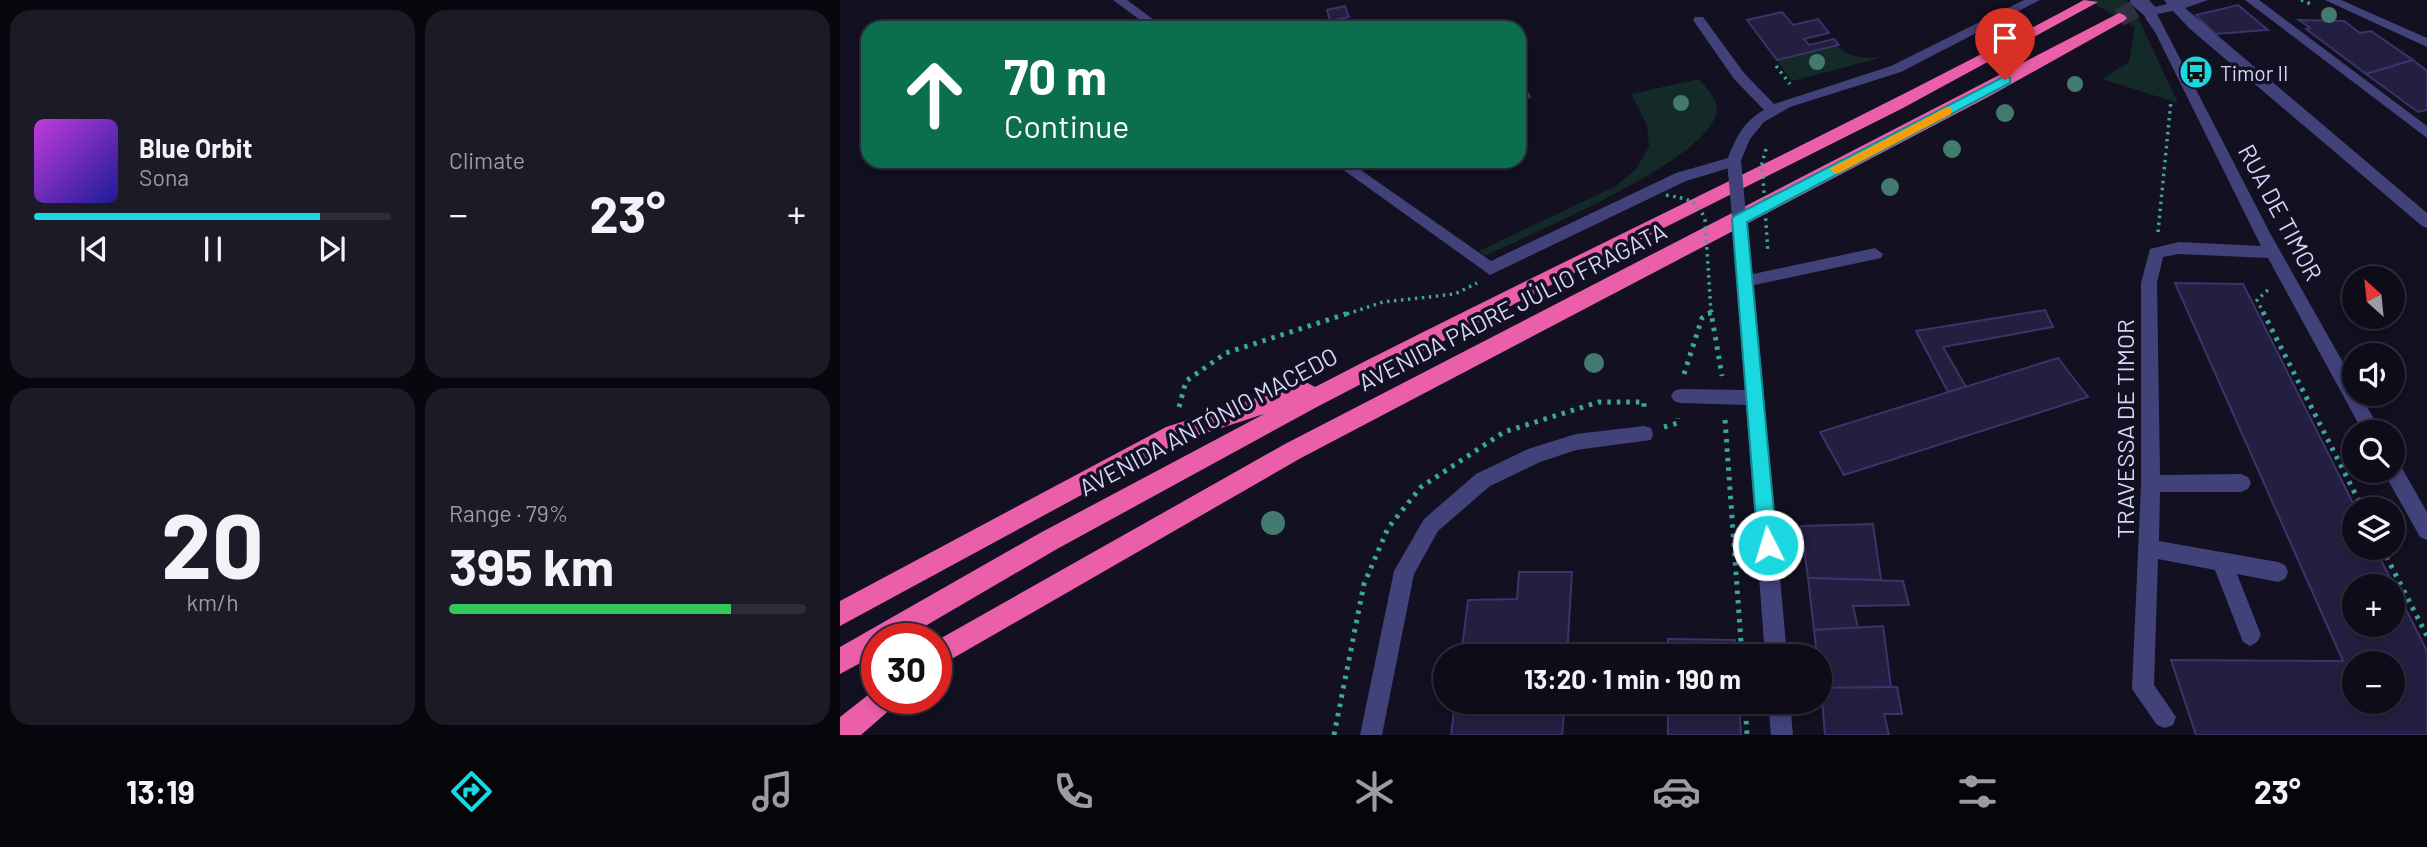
<!DOCTYPE html>
<html lang="en">
<head>
<meta charset="utf-8">
<style>
  body { margin:0; font-family:Barlow,sans-serif; background:#1c1a26; color:#f1f3f6; height:100vh; display:flex; flex-direction:column; font-size:26px; white-space:nowrap }
  * { box-sizing:border-box; margin:0 }
  p { font-size:23px; color:#9b9ba2 }
  .icon { flex:none; width:38px; height:38px; fill:none; stroke:currentColor; stroke-width:2; stroke-linecap:round; stroke-linejoin:round }
  .map { position:relative; flex:1; overflow:hidden }
  .side { display:flex; flex-direction:column; gap:10px; padding:10px; background:#08070e; width:840px }
  .side>* { flex:none }
  .hud { position:absolute; left:21px; top:21px; width:665px; height:147px; border-radius:21px; box-shadow:0 4px 10px #0003,0 0 0 2px #2e2c38; background:#0b6e4f; color:#fff; overflow:hidden }
  .needle { width:46px; rotate:333deg }
  .buttons { position:absolute; left:1502px; top:266px; display:grid; gap:14px }
  .buttons a { display:grid; place-items:center; width:63px; height:63px; border-radius:50%; background:#0e0c19; box-shadow:0 4px 10px #0003,0 0 0 2px #2e2c38; font-size:35px }
  .speed { position:absolute; left:21px; top:623px; display:flex; gap:14px; font-size:35px; font-weight:700; text-align:center }
  .speed>* { display:grid; place-content:center; width:91px; height:91px; border-radius:50%; background:#0e0c19; box-shadow:0 4px 10px #0003,0 0 0 2px #2e2c38; line-height:1 }
  .speed .limit { border:10px solid #d22; background:#fff; color:#111 }
  .pin { position:absolute; display:grid; place-items:center; width:60px; height:60px; color:#fff; margin:-72px -30px; border-radius:50% 50% 50% 0; rotate:-45deg; box-shadow:0 0 7px #0007 }
  .pin .icon { rotate:45deg }
  .me { position:absolute; width:77px; margin:-38px; rotate:355deg; stroke-linejoin:round; filter:drop-shadow(0 0 5px #0008) }
  .turn { display:flex; align-items:center; gap:24px; height:147px; padding:0 28px; font-size:32px }
  .turn .icon { width:91px; height:91px; stroke-width:2.5 }
  .turn b { display:block; font-size:49px; line-height:60px }
  .big { font-size:52px; font-weight:700; line-height:1.1 }
  .side .card { flex:1; display:flex; flex-direction:column; justify-content:center; gap:10px; min-width:0; padding:0 24px; border-radius:21px; background:#1c1a26 }
  .side .dial { align-items:center; gap:0 }
  .dial b { font-size:91px; line-height:1 }
  .song { display:flex; align-items:center; gap:21px }
  .cover { width:84px; height:84px; border-radius:10px; background:linear-gradient(135deg,hsl(290 70% 55%),hsl(240 70% 35%)) }
  .played { height:7px; border-radius:4px; background:linear-gradient(90deg,#1bd8e0 80%,#2e2c38 80%) }
  .keys { display:flex; justify-content:space-around; direction:ltr }
  .heat { display:flex; justify-content:space-between; align-items:center; font-size:38px; direction:ltr }
  .charge { height:10px; border-radius:5px; background:linear-gradient(90deg,#34c759 79%,#2e2c38 0) }
  .side .tiles { flex:1; display:grid; gap:10px; grid-template-columns:repeat(2,1fr) }
  .trip { position:absolute; left:593px; top:644px; width:399px; height:70px; border-radius:35px; background:#0e0c19; box-shadow:0 4px 10px #0003,0 0 0 2px #2e2c38; font-weight:700; line-height:70px; text-align:center }
  .tab-bar { display:flex; height:112px; justify-content:space-around; align-items:center; background:#06050a; color:#9b9ba2 }
  .tab-bar .icon { width:49px; height:49px }
  .tab-bar .selected { color:#1bd8e0 }
  .tab-bar b { font-size:32px; color:#f1f3f6 }
  main { display:flex; flex:1; min-height:0 }
  .map>svg:first-child { display:block }
</style>
</head>
<body>
<main>
<section class="side">
<div class="tiles">
<div class="card">
<div class="song"><i class="cover"></i><div><b>Blue Orbit</b><p>Sona</p></div></div>
<div class="played"></div>
<div class="keys"><svg class="icon" aria-label="previous" viewBox="0 0 24 24"><path d="M18 5L8 12l10 7zM5 5v14"/></svg><svg class="icon" aria-label="pause" viewBox="0 0 24 24"><path d="M8 5v14M16 5v14"/></svg><svg class="icon" aria-label="next" viewBox="0 0 24 24"><path d="M6 5l10 7-10 7zM19 5v14"/></svg></div>
</div>
<div class="card"><p>Climate</p>
<div class="heat"><a>−</a><b class="big">23°</b><a>+</a></div>
</div>
<div class="card dial"><b>20</b><p>km/h</p></div>
<div class="card"><p>Range · 79%</p><b class="big">395 km</b><div class="charge"></div></div>
</div>
</section>
<div class="map">
<svg width="1587" height="735" viewBox="0 0 1587 735">
  <rect width="100%" height="100%" fill="#121021"/>
  <g fill="#142a28">
    <path d="M1247,0h40l7,9 44,94 -76,-24 27,-17 6,-35z"/>
    <path d="M997,46c13,12 29,13 46,11l-91,24 -15,-21z"/>
    <path d="M859,79c6,8 20,21 18,32 -8,50 -186,122 -232,145l-6,-5 137,-65 20,-17 13,-22 -2,-22 -16,-31z"/>
  </g>
  <g fill="#231f40" stroke="#3b3369" stroke-width="2" fill-rule="evenodd">
    <path d="M1398,5l30,25 -53,4 -19,-19z"/>
    <path d="M505,6l4,11 -19,4 -3,-11z"/>
    <path d="M942,12l11,13 25,-6 11,14 -25,6 5,6 25,-6 5,6 -62,15 -30,-40z"/>
    <path d="M1459,20l45,1 16,12 11,-2 42,29 -47,14 -60,-45 4,-1z"/>
    <path d="M1573,60l14,11v39l-9,2 -52,-38z"/>
    <path d="M679,76l11,21 -11,3z"/>
    <path d="M1335,283l68,1 113,225h-2v39h21l52,103v84h-231l-25,-75 172,1zM1514,586h38v39h-38zM1514,663h38v39h-38z"/>
    <path d="M1205,310l8,17 -110,20 23,40 -18,5 -32,-61z"/>
    <path d="M1218,358l30,39 -244,78 -24,-43z"/>
    <path d="M1033,524l8,56 -73,-2 -7,-52z"/>
    <path d="M679,572h53l-5,84h-106l7,-56 49,-1z"/>
    <path d="M968,578l95,3 6,24 -56,1 5,22 -44,2z"/>
    <path d="M1043,626l8,61 -70,1 -1,-32h-3l-3,-26z"/>
    <path d="M828,639l67,1 1,16h-68z"/>
    <path d="M1057,687l5,27h-18l5,21h-64l-4,-47z"/>
    <path d="M615,702h110l-3,33h-111z"/>
    <path d="M828,702h71l2,33h-73z"/>
  </g>
  <g fill="none" stroke-linecap="round" stroke-linejoin="round">
    <path stroke="#302e42" stroke-width="18" stroke-dasharray="18 9" stroke-linecap="butt" d="M1279,18l31,-18"/>
    <g stroke="#3da69a" stroke-width="3.5" stroke-dasharray="2.5 4.5" stroke-linecap="butt">
      <path d="M1461,0l12,5"/>
      <path d="M936,66l14,18"/>
      <path d="M1318,232l13,-131"/>
      <path d="M507,314l36,-12 72,-8 22,-11"/>
      <path d="M868,314h3"/>
      <path d="M1424,314l-7,-14 12,-11"/>
    </g>
    <g stroke="#3da69a" stroke-width="5" stroke-dasharray="3.5 6" stroke-linecap="butt">
      <path d="M1423,312l100,197"/>
      <path d="M844,374l18,-56 9,-6 11,64"/>
      <path d="M339,407l7,-26 40,-28 126,-41"/>
      <path d="M885,420l17,236"/>
      <path d="M824,427l14,-4v-5"/>
      <path d="M1542,548l45,88"/>
      <path d="M905,702l2,33"/>
      <path d="M494,735l30,-151 24,-56 33,-41 83,-55 95,-30h45v10"/>
    </g>
    <g fill="#41427a" fill-rule="evenodd">
      <path d="M273,0h14l38,28h-14z"/>
      <path d="M1184,0h16l-139,72 -111,35 -26,15 -14,17 -11,26 -53,16 -196,94 -159,-114h17l143,100 185,-88 52,-15c8,-21 16,-37 36,-48l-30,-31 -41,-59 2,-3h8l41,56 30,31 117,-38z"/>
      <path d="M1324,0h44l-23,8 242,205v15l-5,-2 -232,-197 -17,-18 -16,3 113,219 84,149v12h6l21,38h-18l-95,-174 -89,-4 -16,3 -6,26 3,192 81,-1 7,3 3,6 -3,6 -7,3h-81l-1,49 119,21 7,3 3,7 -3,7 -7,3 -41,-8 24,61 -4,7 -7,4 -7,-4 -28,-72 -57,-11 -4,126 22,32 -3,8 -8,3 -8,-3 -25,-36 9,-205v-201l9,-34 29,-7 82,4 -106,-214 -10,-14 2,-9 20,-5z"/>
      <path d="M1405,0h14l168,126v12z"/>
      <path d="M1485,0h16l86,38v9z"/>
      <path d="M1035,248l8,6 -2,4 -127,27 33,371h-22l-19,-251 -66,-2 -6,-2 -3,-5 3,-5 6,-2 65,1 -8,-109 2,-4z"/>
      <path d="M804,426l7,2 2,6 -2,6 -75,10 -36,12 -50,24 -52,45 -24,43 -32,161h-22l34,-164 30,-52 52,-45 52,-25 48,-15z"/>
      <path d="M1552,461l7,2 28,49v28l-7,-3 -37,-66h9z"/>
      <path d="M928,702h22l3,33h-22z"/>
    </g>
    <g fill="#eb5faa" fill-rule="evenodd">
      <path d="M1244,0l14,2 -195,106 -327,164 -261,136 -258,141 -154,90h-26v15l-37,20v-27l200,-114 224,-119 -83,27 -341,185v-25l326,-174 140,-45 9,5c255,-131 516,-251 769,-387z"/>
      <path d="M1279,13l5,2 3,3 -3,3 -136,76 -687,361 -365,210v-27l349,-197z"/>
      <path d="M37,688v10h20l-4,9 -32,28h-21v-18z"/>
    </g>
    <g stroke="#3da69a" stroke-width="3.5" stroke-dasharray="2.5 4.5" stroke-linecap="butt">
      <path d="M926,149l-4,14 6,90"/>
      <path d="M826,195c20,4 32,4 39,25l6,92"/>
    </g>
    <g stroke="#41427a" stroke-width="14">
      <path d="M1297,0l14,12"/>
      <path d="M894,161l11,120"/>
    </g>
  </g>
  <g fill="#427a70">
    <circle cx="1489" cy="15" r="8"/>
    <circle cx="977" cy="62" r="8"/>
    <circle cx="1235" cy="84" r="8"/>
    <circle cx="841" cy="103" r="8"/>
    <circle cx="1165" cy="113" r="9"/>
    <circle cx="1112" cy="149" r="9"/>
    <circle cx="1050" cy="187" r="9"/>
    <circle cx="754" cy="363" r="10"/>
    <circle cx="433" cy="523" r="12"/>
  </g>
  <path fill="#1bd8e0" stroke="#128c92" stroke-width="2" d="M1165,76l5,2v5l-263,139 30,323 -3,6 -6,2 -7,-2 -3,-6 -26,-326 2,-3z"/>
  <path fill="#f59e0b" d="M1107,107l4,1v6l-110,58 -5,2 -7,-5z"/>
  <defs>
    <symbol id="bus-disc" viewBox="-11 -11 22 22"><circle r="9.5" fill="#1bd8e0" stroke="#121021"/><path d="M-5-6H5V4H4V6H2V4H-2V6H-4V4H-5ZM-3.5-4V0h7V-4ZM-3.5 1.2v1.5H-2V1.2ZM2 1.2v1.5H3.5V1.2Z" fill="#111"/></symbol>
  </defs>
  <g fill-rule="evenodd">
    <use href="#bus-disc" x="1337" y="53" width="38" height="38"/>
  </g>
  <g text-anchor="middle" dominant-baseline="central" stroke-width="7" stroke-linejoin="round" paint-order="stroke">
    <g font-size="21" fill="#d8d5fa" stroke="#121021" text-anchor="start">
      <text x="1380" y="72">Timor II</text>
    </g>
    <g font-size="24" fill="#d8d5fa" stroke="#121021">
      <text transform="translate(1441 212) rotate(62)">RUA DE TIMOR</text>
      <text transform="translate(672 306) rotate(-27)">AVENIDA PADRE JÚLIO FRAGATA</text>
      <text transform="translate(368 421) rotate(-28)">AVENIDA ANTÓNIO MACEDO</text>
      <text transform="translate(1284 429) rotate(-90)">TRAVESSA DE TIMOR</text>
    </g>
  </g>
</svg>
<div class="buttons">
<a><svg class="needle" viewBox="-14 -14 28 28"><path d="M0-13l5 13h-10z" fill="#e53935"/><path d="M0 13l5-13h-10z" fill="#9b9ba2"/></svg></a>
<a><svg class="icon" aria-label="sound" viewBox="0 0 24 24"><path d="M4 9h4l5-4v14l-5-4H4zM17 9q2 3 0 6"/></svg></a>
<a><svg class="icon" aria-label="search" viewBox="0 0 24 24"><circle cx="10" cy="10" r="6"/><path d="M15 15l6 6"/></svg></a>
<a><svg class="icon" aria-label="layers" viewBox="0 0 24 24"><path d="M12 4l9 5-9 5-9-5zM3 14l9 5 9-5"/></svg></a>
<a>+</a>
<a>−</a>
</div>
<div class="speed"><div class="limit">30</div></div>
<div class="pin" style="left:1165px;top:80px;background:#d93025"><svg class="icon" aria-label="arrive" viewBox="0 0 24 24"><path d="M6 21V4h12l-3 4 3 4H6"/></svg></div>
<svg class="me" style="left:928px;top:545px" viewBox="-20 -20 40 40"><circle r="17" fill="#1bd8e0" stroke="#fff" stroke-width="3"/><path d="M0-11L8 9 0 5-8 9z" fill="#fff"/></svg>
<div class="trip">13:20 · 1 min · 190 m</div>
<div class="hud">
<div class="turn"><svg class="icon" aria-label="ahead" viewBox="0 0 24 24"><path d="M12 20V5M6 11l6-6 6 6"/></svg><div><b>70 m</b>Continue</div></div>
</div>
</div>
</main>
<nav class="tab-bar">
<b>13:19</b>
<svg class="icon selected" aria-label="directions" viewBox="0 0 24 24"><path d="M12 3l9 9-9 9-9-9zM9 14v-3h6M13 9l2 2-2 2"/></svg>
<svg class="icon" aria-label="music" viewBox="0 0 24 24"><path d="M9 18V5l10-2v13"/><circle cx="6" cy="18" r="3"/><circle cx="16" cy="16" r="3"/></svg>
<svg class="icon" aria-label="phone" viewBox="0 0 24 24"><path d="M5 4h4l2 5-3 2q2 4 5 5l2-3 5 2v4C11 20 4 13 5 4z"/></svg>
<svg class="icon" aria-label="climate" viewBox="0 0 24 24"><path d="M12 3v18M4 7l16 10M4 17L20 7"/></svg>
<svg class="icon" aria-label="car" viewBox="0 0 24 24"><path d="M5 17H2v-5l4-1 3-4h7l3 4 3 1v5h-3M9 17h6M6 11h13"/><circle cx="7" cy="17" r="2"/><circle cx="17" cy="17" r="2"/></svg>
<svg class="icon" aria-label="filters" viewBox="0 0 24 24"><path d="M4 7h16M4 17h16"/><circle cx="9" cy="7" r="2"/><circle cx="15" cy="17" r="2"/></svg>
<b>23°</b>
</nav>
</body>
</html>
